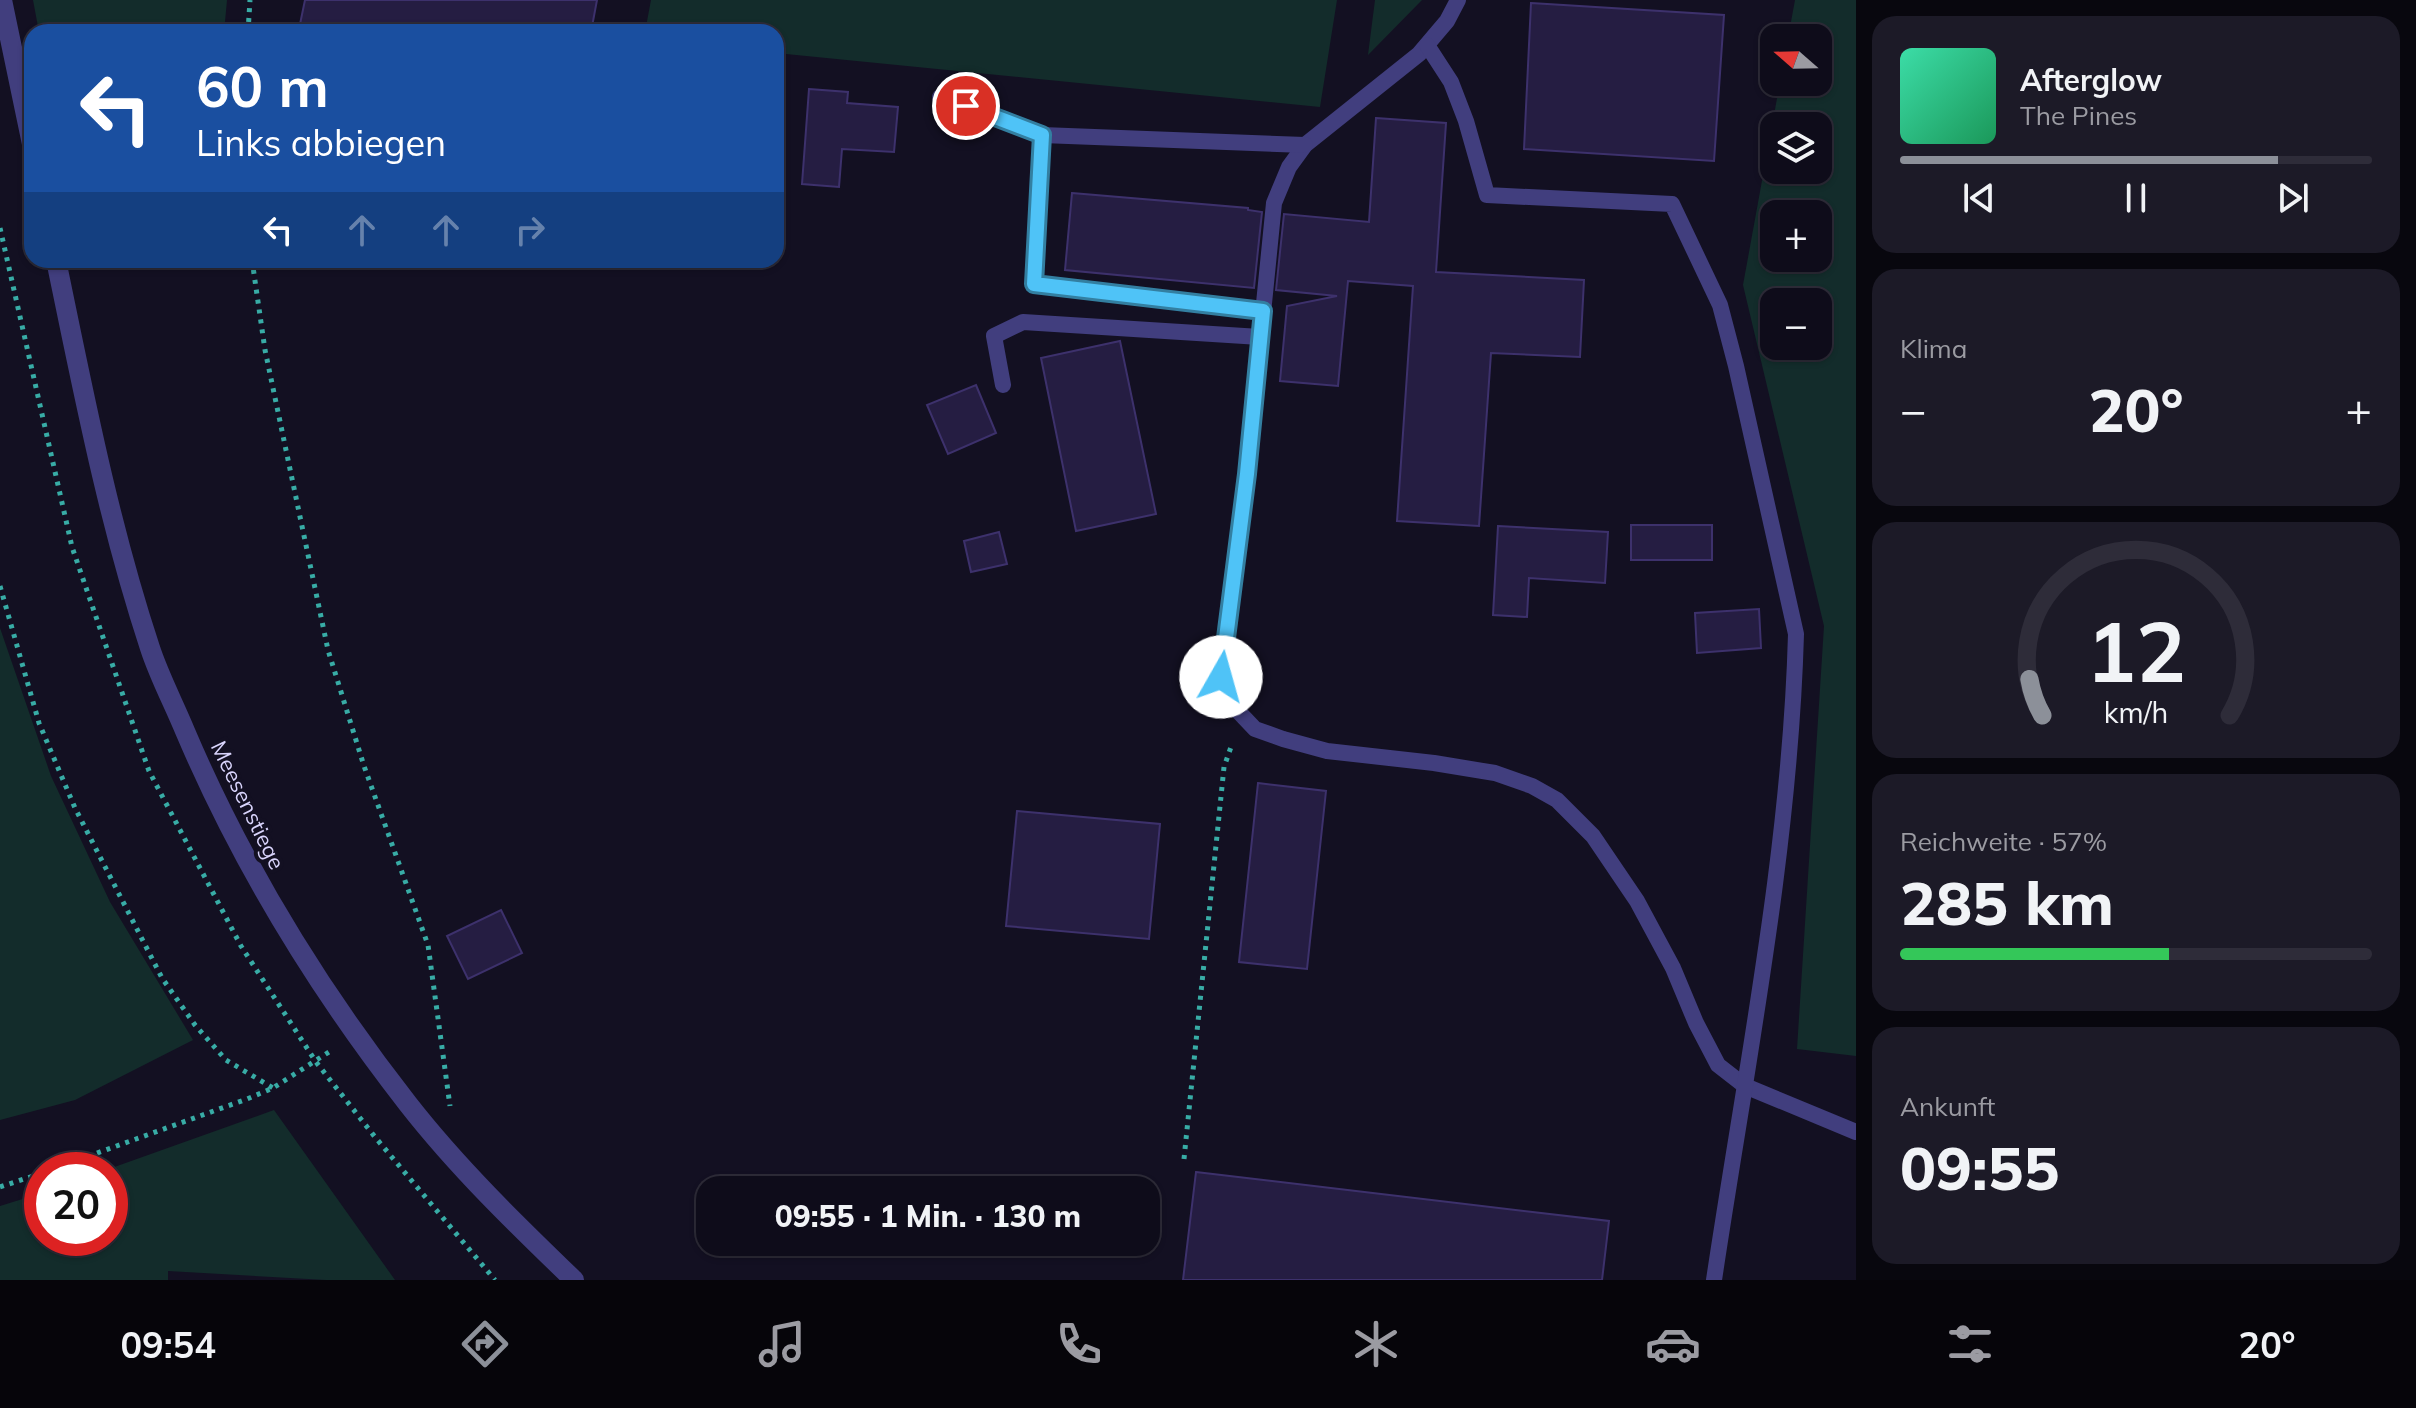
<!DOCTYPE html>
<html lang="de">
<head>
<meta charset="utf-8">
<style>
  body { margin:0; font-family:Mulish,sans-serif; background:#1c1a27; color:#f1f3f6; height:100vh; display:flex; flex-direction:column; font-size:30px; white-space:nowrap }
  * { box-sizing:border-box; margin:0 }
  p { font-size:26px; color:#9b9ba2 }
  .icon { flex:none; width:44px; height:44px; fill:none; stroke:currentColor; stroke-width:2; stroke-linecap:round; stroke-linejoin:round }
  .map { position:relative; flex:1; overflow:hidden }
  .side { display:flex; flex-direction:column; gap:16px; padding:16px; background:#08070e; width:560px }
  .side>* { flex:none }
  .hud { position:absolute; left:24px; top:24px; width:760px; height:244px; border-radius:24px; box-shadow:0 2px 6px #0004,0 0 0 2px #2e2c39; background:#1a4fa0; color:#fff; overflow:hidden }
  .needle { width:52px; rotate:290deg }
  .buttons { position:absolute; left:1760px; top:24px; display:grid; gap:16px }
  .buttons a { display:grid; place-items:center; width:72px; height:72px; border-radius:16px; background:#0e0c1a; box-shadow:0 2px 6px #0004,0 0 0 2px #2e2c39; font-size:40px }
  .speed { position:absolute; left:24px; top:1152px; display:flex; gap:16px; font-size:40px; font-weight:700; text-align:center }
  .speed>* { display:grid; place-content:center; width:104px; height:104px; border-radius:50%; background:#0e0c1a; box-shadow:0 2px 6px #0004,0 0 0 2px #2e2c39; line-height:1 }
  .speed .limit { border:12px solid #d22; background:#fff; color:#111 }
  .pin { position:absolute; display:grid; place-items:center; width:68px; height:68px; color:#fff; margin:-34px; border:4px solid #fff; border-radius:50%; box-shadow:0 2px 8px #0007 }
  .me { position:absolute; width:88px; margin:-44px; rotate:7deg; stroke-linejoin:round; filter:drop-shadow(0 0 6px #0008) }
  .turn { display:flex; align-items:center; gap:28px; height:168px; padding:0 40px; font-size:36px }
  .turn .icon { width:104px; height:104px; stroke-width:2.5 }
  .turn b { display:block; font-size:56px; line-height:68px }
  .lanes { display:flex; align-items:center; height:76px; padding:0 40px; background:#0003; justify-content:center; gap:40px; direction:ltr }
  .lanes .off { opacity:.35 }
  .big { font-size:60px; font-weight:800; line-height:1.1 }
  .side .widget { flex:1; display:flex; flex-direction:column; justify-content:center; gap:12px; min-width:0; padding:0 28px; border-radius:24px; background:#1c1a27 }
  .side .dial { align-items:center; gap:0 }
  .dial svg { height:208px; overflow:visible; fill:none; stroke:#2e2c39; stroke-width:7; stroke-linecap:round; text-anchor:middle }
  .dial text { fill:#f1f3f6; stroke:none }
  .song { display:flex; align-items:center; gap:24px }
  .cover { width:96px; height:96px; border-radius:12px; background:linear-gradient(135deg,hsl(160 70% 55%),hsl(150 70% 35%)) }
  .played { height:8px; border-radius:4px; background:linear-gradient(90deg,#8c9099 80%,#2e2c39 80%) }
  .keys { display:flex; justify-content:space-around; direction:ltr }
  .heat { display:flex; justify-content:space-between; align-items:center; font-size:44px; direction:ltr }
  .charge { height:12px; border-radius:6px; background:linear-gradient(90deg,#34c759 57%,#2e2c39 0) }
  .trip { position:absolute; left:696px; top:1176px; width:464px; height:80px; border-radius:24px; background:#0e0c1a; box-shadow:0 2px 6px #0004,0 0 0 2px #2e2c39; font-weight:800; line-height:80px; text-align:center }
  .tab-bar { display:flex; height:128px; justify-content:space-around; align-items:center; background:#06050a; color:#9b9ba2 }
  .tab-bar .icon { width:56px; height:56px }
  .tab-bar .active { color:#8c9099 }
  .tab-bar b { font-size:36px; color:#f1f3f6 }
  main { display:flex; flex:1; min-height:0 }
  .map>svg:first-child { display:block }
</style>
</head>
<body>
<main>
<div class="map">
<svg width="1856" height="1280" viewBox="0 0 1856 1280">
  <rect width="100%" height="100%" fill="#131022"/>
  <g fill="#132c2b" fill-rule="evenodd">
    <path d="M33,0h194l-3,32h-185z"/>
    <path d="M651,0h686l-17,107 -544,-54v-21h-131z"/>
    <path d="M1375,0h47l-54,55z"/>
    <path d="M1795,0h61v1056l-59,-7 27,-423 -81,-341 37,-203h38v-44h-30zM1774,126h44v44h-44zM1774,214h44v44h-44zM1774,302h44v44h-44z"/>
    <path d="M0,628l51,148 59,126 83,138 -118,60 -75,20z"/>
    <path d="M274,1110l121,170h-69l-158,-9v9h-168v-74l42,-13v45h68v-68h-4z"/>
  </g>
  <g fill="#251d42" stroke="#3d316c" stroke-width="2">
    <path d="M305,0h292l-6,32h-274l-18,-3z"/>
    <path d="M1531,3l193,12 -10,146 -190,-12z"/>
    <path d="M809,89l39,3 -1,11 51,4 -4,45 -52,-3 -3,38 -37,-3z"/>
    <path d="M1376,118l70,5 -10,149 148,8 -4,77 -89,-4 -12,173 -82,-5 16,-235 -65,-5 -10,105 -58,-5 7,-75 50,-10 -61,-6 8,-76 85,8z"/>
    <path d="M1072,193l176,15v2l14,2 -8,76 -189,-18z"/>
    <path d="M1120,341l36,173 -80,17 -35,-173z"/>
    <path d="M976,385l20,48 -48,21 -21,-49z"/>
    <rect x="1631" y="525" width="81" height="35"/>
    <path d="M1498,526l110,6 -3,51 -76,-5 -2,39 -34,-2z"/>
    <path d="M999,532l8,32 -36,8 -7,-31z"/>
    <path d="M1759,609l2,39 -64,5 -2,-40z"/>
    <path d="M1258,783l68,8 -19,178 -68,-7z"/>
    <path d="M1017,811l143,13 -11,115 -143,-13z"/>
    <path d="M501,910l21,43 -54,26 -21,-43z"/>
    <path d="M1196,1172l413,49 -7,59h-419z"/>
  </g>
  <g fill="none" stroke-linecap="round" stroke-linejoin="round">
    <g stroke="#38aca6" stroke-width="5" stroke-dasharray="4 6" stroke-linecap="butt">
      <path d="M248,32l2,-32"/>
      <path d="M0,228l72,319 77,224 92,175 75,116 59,75 120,143"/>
      <path d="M252,260l13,90 63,300 36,116 64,179 22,161"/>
      <path d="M0,586l39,137 36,85 87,170 33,47 31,35 47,28"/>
      <path d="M1184,1159l40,-392 7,-20"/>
      <path d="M50,1170l197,-71 26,-11 59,-38"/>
      <path d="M0,1187l42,-14"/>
    </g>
    <g stroke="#413e7e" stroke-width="16">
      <path d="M1458,0l-11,21 -28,33 -114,91 -16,22 -15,36 -27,271 -26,203 15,32 19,20 28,10 44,12 107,12 61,10 37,13 25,14 36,36 44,65 36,67 23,55 22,42 27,21 111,46"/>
      <path d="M1427,45l24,37 15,39 21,74 185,9 48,101 16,61 60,268c-6,217 -50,432 -82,646"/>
      <path d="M940,97l102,38 263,10"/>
      <path d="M1042,135l-8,149 229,27"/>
      <path d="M1003,385l-9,-49 29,-14 237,15"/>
    </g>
    <g stroke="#413e7e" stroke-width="20">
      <path d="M2,0l30,144"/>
      <path d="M56,260c27,130 52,261 94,388 9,28 24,56 35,83 57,134 134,259 223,373 50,64 108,120 166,176"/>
    </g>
  </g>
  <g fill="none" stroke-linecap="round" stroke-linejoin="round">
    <defs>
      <path id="route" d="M966,106l76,29 -8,149 229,27 -16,163 -26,203"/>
    </defs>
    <use href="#route" stroke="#337fa1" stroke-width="20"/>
    <use href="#route" stroke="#4fc3f7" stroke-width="14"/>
  </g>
  <g text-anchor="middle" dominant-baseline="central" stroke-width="8" stroke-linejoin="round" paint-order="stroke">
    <g font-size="22" fill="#d9d4fc" stroke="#131022">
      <text transform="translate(248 805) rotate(64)">Meesenstiege</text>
    </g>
  </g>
</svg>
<div class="buttons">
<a><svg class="needle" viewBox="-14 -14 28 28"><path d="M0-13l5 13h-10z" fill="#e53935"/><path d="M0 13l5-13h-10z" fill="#9b9ba2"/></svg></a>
<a><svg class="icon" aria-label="layers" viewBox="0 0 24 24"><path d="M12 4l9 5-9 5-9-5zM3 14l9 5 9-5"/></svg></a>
<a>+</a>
<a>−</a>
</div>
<div class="speed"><div class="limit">20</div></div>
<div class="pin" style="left:966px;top:106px;background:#d93025"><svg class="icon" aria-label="arrive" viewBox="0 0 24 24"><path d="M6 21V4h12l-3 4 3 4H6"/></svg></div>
<svg class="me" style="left:1221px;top:677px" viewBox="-20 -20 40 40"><circle r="19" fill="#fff"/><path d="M0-13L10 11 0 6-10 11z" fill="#4fc3f7"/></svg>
<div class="trip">09:55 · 1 Min. · 130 m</div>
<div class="hud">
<div class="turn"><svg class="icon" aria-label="left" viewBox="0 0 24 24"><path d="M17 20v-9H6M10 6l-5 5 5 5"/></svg><div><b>60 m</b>Links abbiegen</div></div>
<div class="lanes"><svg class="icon" aria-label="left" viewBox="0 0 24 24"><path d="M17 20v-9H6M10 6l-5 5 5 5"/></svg><svg class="icon off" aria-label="ahead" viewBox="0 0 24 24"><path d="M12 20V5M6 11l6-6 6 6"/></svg><svg class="icon off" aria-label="ahead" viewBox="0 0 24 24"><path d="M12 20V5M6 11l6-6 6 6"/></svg><svg class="icon off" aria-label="right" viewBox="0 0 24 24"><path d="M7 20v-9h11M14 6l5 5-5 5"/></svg></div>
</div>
</div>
<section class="side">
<div class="widget">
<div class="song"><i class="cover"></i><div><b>Afterglow</b><p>The Pines</p></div></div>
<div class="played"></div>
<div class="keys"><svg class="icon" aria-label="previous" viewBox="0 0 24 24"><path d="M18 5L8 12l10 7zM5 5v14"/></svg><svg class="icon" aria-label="pause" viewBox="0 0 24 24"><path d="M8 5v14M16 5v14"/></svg><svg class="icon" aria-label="next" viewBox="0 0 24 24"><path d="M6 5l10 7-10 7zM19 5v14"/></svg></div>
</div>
<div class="widget"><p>Klima</p>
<div class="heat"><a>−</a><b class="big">20°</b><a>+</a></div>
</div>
<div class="widget dial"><svg viewBox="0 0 100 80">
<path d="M14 69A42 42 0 1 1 86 69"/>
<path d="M14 69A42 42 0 0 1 9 55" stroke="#8c9099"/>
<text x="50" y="56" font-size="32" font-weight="700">12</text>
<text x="50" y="72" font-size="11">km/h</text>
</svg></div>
<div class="widget"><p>Reichweite · 57%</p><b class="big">285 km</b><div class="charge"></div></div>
<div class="widget"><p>Ankunft</p><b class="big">09:55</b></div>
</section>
</main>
<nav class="tab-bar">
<b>09:54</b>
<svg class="icon active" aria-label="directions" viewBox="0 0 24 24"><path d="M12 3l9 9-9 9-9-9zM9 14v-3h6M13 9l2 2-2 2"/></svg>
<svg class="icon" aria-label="music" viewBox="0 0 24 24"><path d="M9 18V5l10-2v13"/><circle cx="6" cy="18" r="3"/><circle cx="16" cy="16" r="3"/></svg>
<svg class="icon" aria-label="phone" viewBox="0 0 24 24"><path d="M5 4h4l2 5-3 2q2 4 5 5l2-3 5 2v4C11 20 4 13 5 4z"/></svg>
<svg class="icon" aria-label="climate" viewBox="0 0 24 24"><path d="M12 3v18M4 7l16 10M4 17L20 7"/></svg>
<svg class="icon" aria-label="car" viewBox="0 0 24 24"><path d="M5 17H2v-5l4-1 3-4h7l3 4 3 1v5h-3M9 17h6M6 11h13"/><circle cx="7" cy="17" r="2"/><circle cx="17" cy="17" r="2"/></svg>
<svg class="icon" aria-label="filters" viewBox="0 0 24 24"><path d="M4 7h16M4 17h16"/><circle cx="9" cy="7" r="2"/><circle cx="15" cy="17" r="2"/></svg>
<b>20°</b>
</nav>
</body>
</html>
